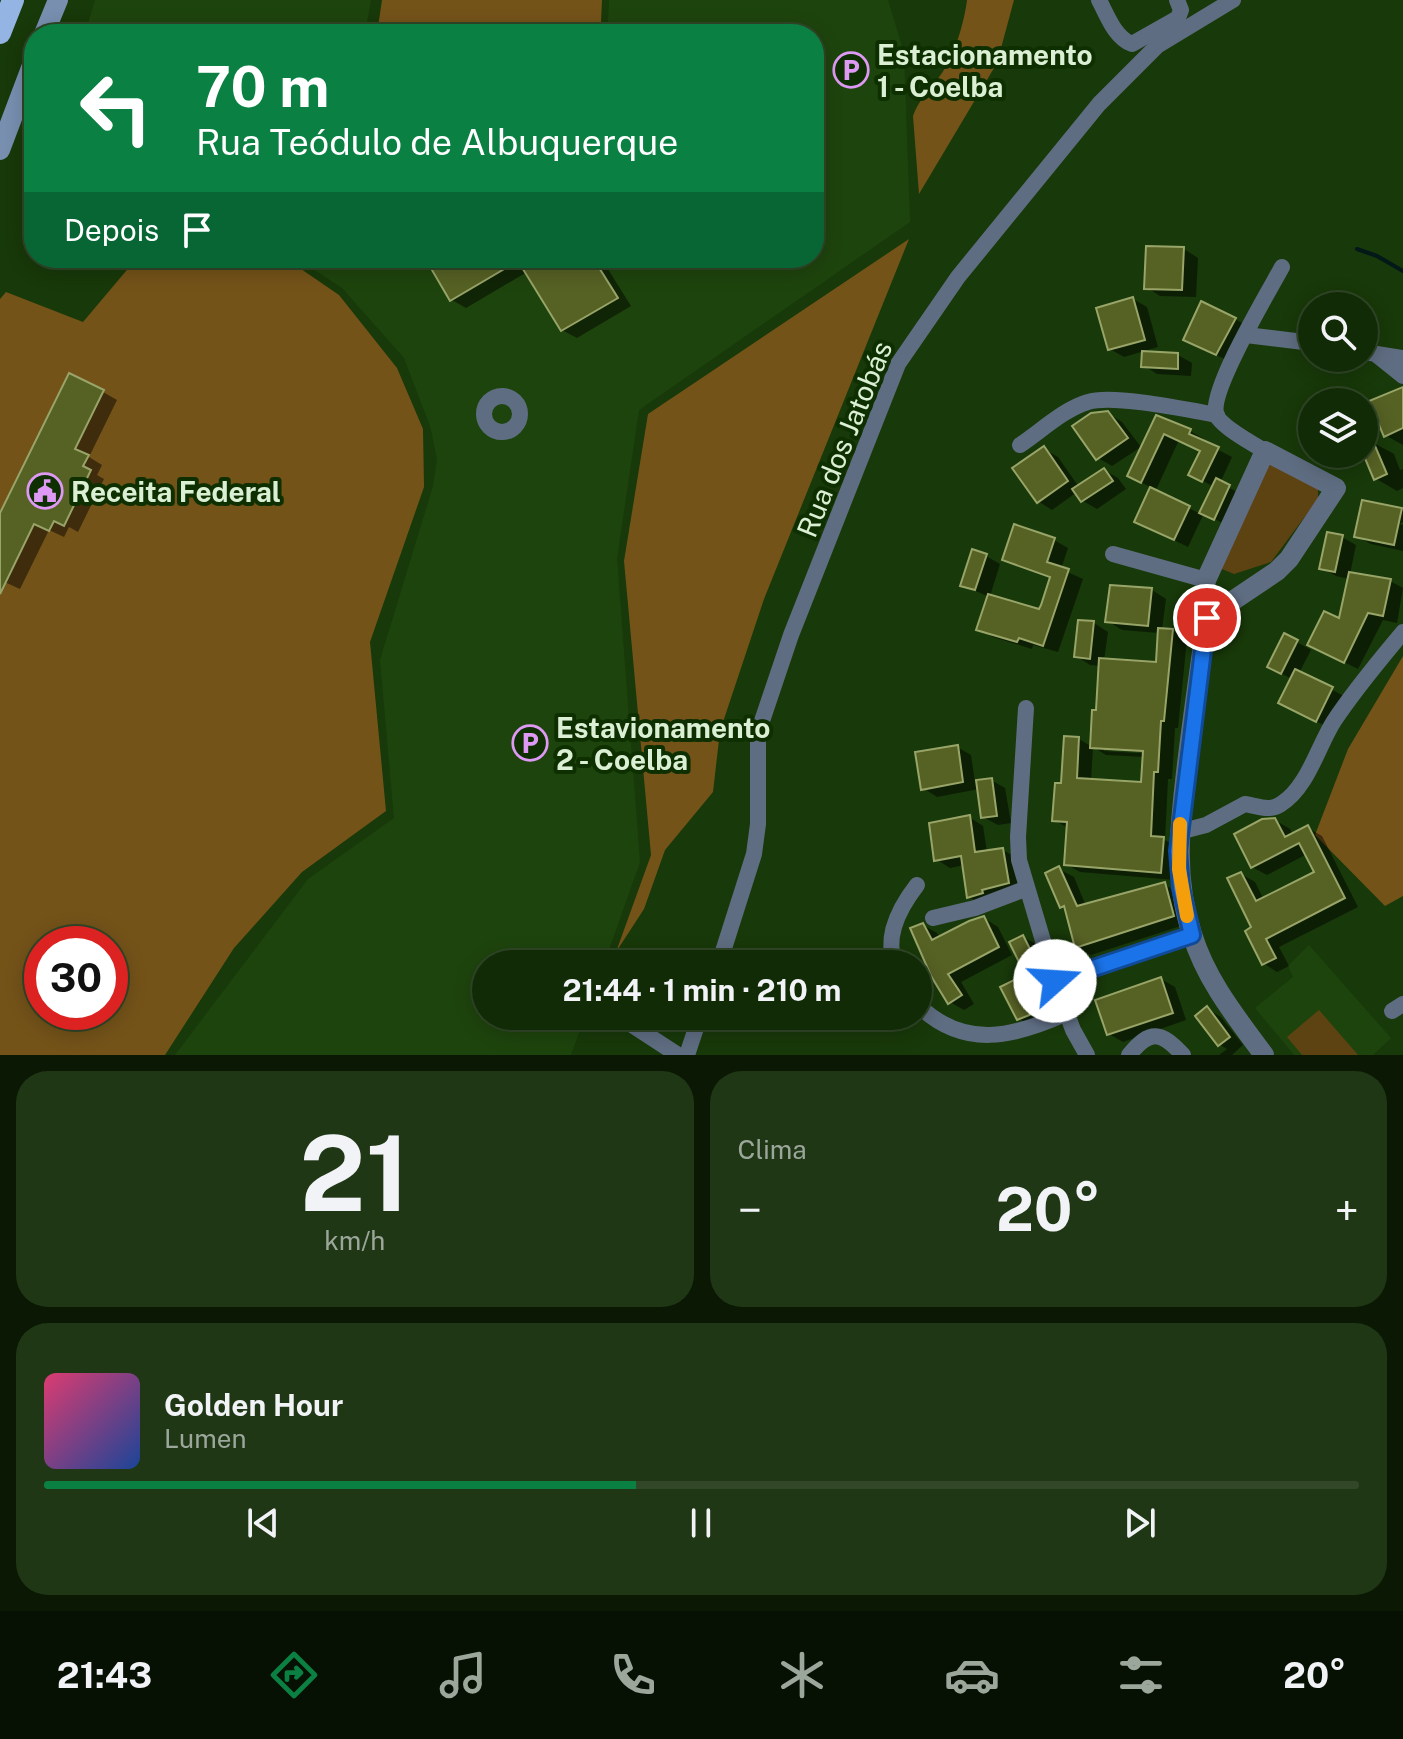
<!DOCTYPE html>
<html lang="pt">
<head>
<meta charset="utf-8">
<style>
  body { margin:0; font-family:"Public Sans",sans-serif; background:#1f3715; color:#f1f3f6; height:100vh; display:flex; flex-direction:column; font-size:30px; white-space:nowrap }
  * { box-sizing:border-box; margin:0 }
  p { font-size:26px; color:#9ca79b }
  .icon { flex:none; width:44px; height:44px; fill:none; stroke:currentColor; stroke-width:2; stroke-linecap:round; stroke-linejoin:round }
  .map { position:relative; height:1055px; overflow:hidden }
  .sheet { display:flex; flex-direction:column; gap:16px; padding:16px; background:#0a1804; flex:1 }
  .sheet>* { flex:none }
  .hud { position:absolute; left:24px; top:24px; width:800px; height:244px; border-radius:32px; box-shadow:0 4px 20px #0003,0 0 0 2px #314728; background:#0b8043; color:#fff; overflow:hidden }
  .controls { position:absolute; left:1298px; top:292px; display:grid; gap:16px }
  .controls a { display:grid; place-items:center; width:80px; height:80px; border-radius:50%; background:#122b07; box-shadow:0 4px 20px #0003,0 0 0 2px #314728; font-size:40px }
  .speed { position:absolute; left:24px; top:926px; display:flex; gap:16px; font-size:40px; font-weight:700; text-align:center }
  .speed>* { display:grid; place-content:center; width:104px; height:104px; border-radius:50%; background:#122b07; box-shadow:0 4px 20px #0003,0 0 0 2px #314728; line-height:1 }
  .speed .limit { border:12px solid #d22; background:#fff; color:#111 }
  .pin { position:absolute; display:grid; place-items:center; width:68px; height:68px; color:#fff; margin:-34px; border:4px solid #fff; border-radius:50%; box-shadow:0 2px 8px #0007 }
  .me { position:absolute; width:88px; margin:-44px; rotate:71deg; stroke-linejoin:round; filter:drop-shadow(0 0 6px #0008) }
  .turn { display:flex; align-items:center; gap:28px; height:168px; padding:0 40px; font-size:36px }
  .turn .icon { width:104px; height:104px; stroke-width:2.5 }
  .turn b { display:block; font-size:56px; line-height:68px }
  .then { display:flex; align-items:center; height:76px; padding:0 40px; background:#0003; gap:16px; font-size:30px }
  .big { font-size:60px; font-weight:700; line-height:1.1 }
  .sheet .widget { flex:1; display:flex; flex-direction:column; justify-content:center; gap:12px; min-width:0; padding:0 28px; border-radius:32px; background:#1f3715 }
  .sheet .dial { align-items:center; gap:0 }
  .dial b { font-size:104px; line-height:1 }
  .song { display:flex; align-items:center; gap:24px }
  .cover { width:96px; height:96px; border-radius:12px; background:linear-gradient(135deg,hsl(340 70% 55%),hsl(220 70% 35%)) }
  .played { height:8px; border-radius:4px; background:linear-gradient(90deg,#0b8043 45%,#314728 45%) }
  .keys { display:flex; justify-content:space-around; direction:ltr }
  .heat { display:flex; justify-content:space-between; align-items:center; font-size:44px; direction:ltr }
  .sheet .tiles { flex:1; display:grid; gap:16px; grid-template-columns:1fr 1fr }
  .widget:last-child { grid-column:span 2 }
  .trip { position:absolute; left:472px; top:950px; width:460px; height:80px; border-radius:40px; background:#122b07; box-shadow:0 4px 20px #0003,0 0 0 2px #314728; font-weight:700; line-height:80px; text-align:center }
  .dock { display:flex; height:128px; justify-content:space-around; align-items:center; background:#071103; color:#9ca79b }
  .dock .icon { width:56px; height:56px }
  .dock .active { color:#0b8043 }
  .dock b { font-size:36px; color:#f1f3f6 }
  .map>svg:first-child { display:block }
</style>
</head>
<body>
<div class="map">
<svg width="1403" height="1055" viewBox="0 0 1403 1055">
  <rect width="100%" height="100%" fill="#183909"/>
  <g fill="#1e440d">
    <path d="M95,0h276l-5,28 6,6h-287z"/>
    <path d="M609,0h279l16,53 6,169 -271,188 -22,149 23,303 -36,102h-118v52h99l-14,39h-396l133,-176 86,-61 -14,-158 53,-174 4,-27 -7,-33 -26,-68 -62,-70 -46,-30h518v-224h-201l-5,-12z"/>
    <path d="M1309,945l82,93 -18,17h-79l-39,-47 38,-31 -5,-11z"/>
  </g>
  <g fill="#5e4312">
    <path d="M1273,461l45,27v11l-47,63 -37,12 -17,-7 46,-97z"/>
    <path d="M1319,1010l39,45h-56l-15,-18z"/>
  </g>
  <g fill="#745319" fill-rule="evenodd">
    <path d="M382,0h220l-1,22 5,12h-221l-7,-7z"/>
    <path d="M967,0h47l-17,63 -78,131 -6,-78c6,-17 19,-29 29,-43 13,-19 22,-50 25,-73z"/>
    <path d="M909,239l-145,360 -44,132 -7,61 -48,58 -21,59 -28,43 35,-97 -27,-294 24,-147z"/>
    <path d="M137,258h148l54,37 58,73 26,61 1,58 -54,155 16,169 -84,61 -68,76 -69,107h-165v-756l6,-7 77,30zM42,944h68v68h-68z"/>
    <path d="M1403,656v240l-18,10 -70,-71 33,-86z"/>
  </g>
  <g fill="#0007" fill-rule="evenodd">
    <path d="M1184,249l14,9 -2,39 -36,-1 -14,-9z"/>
    <path d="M427,258h174l30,48 -54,32 -15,-8 -35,-58 -61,36 -14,-8z"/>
    <path d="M677,258h31l-16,10z"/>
    <path d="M1133,299l14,8 11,40 -34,10 -14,-8z"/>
    <path d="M1235,319l14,8 -18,35 -32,-15z"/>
    <path d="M1178,355l14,8 -1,13 -34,-2 -14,-9z"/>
    <path d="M1403,389v56l-18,-10z"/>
    <path d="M103,392l14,8 -28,57 13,8 -5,10 7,4 -26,53 -9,-5 -5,10 -15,-7 -29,59 -20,-9v-63z"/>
    <path d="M1107,413l15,9 19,25 -29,19 -14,-8z"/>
    <path d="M1157,418l33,13 14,8 -1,3 29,15 -12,26 23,12 -15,31 -24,-13 -16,34 -52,-26 16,-33 -23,-12zM1179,440l23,11 -11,23 23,13 -13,27 -46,-22z"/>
    <path d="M1372,442l22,12 6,16 3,-1v19l-6,3 -22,-13 -11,-27v-6z"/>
    <path d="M1044,449l14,8 21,30 25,-17 14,8 8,11 -29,20 -14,-8 -6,-9 -25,18 -14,-9z"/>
    <path d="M1364,502l39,9v11l-4,2 4,1v26l-32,-7 -15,-8z"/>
    <path d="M1342,537l14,8 -6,29 40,7 13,7 -6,35 -14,-3 -25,49 -34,-17 16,-31 9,-42 -13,-3 -14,-8z"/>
    <path d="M1054,540l14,8 -7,21 22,10 -25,73 -25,-7 -1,4 -39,-12 -14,-8 10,-32 -26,-12 23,-29 14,8 -10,32 50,15 12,-32 -33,-12 -14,-8z"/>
    <path d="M1152,590l14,9 -4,31 11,1 14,8 -9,89h-3l-3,51h-4l-3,61 12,7 -2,33 -95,-8 -14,-8 2,-36 -14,-8 9,-35 16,-46 13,8 6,-35 3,-46 -11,-1 -14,-9 18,-33 14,9 -4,29 54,3 1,-31 -37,-3 -14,-9zM1093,747l13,8 39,2 -2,28 -52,-4zM1104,747l49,3v4l-49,-3z"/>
    <path d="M1297,642l14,8 -12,23 47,24 -16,31 -35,-17 -3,-32 -23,-12z"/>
    <path d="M957,747l14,8 4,27 16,-2 14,8 6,35 -13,2 -15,-8 -4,-28 -42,8 -14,-9z"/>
    <path d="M969,817l14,9 4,26 16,-2 14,8 5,33 -39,14 -14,-8 -5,-32 -14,3 -14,-9z"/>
    <path d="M1275,820l15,9 3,6 15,-7 14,8 36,71 -79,40 10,19 -12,6 -14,-9 -22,-89 14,8 9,18 52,-27 -9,-19 -40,21 -15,-8z"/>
    <path d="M1059,869l15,8 12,29 79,-21 14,8 8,31 -96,31 -14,-8 -9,-37 -6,-4z"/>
    <path d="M984,918l14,9 14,28 -51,27 13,22 -10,6 -14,-8 -27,-77 14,8 3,5z"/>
    <path d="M1023,937l15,8 15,32 -11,6 -14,-9z"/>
    <path d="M1161,979l14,8 11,33 -63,22 -14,-8z"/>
    <path d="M1014,983l15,8 15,31 -12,4 -14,-8z"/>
    <path d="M1207,1009l14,8 22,28 -11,10h-13l8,-6 -8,-5z"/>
  </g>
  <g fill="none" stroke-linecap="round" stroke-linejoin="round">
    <path stroke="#031819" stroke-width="4" d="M1357,249l20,7 26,15"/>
  </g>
  <g fill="#566124" stroke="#98a468" stroke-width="2">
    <path d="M1146,246l38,1 -2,43 -38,-1z"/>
    <path d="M425,258h168l25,40 -57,33 -43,-70 -68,40z"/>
    <path d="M1133,297l12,43 -37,10 -12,-42z"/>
    <path d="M1201,301l35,17 -20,37 -33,-15z"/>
    <path d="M1142,351l36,2v16l-37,-2z"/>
    <path d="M69,373l35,17 -29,59 14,6 -6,11 8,4 -27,56 -10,-5 -5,10 -15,-7 -34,70v-81z"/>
    <path d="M1403,387v41l-19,9 -15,-36z"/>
    <path d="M1108,411l20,27 -32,22 -24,-34 19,-13z"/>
    <path d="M1156,415l35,14 -2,5 30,13 -17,35 -14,-7 12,-24 -36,-17 -23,49 -14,-7z"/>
    <path d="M1364,420l23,54 -13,6 -10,-24z"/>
    <path d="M1044,446l24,35 -31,22 -25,-35z"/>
    <path d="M1104,468l9,13 -32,21 -9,-13z"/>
    <path d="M1216,478l14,7 -16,35 -15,-7z"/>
    <path d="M1150,487l40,19 -16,34 -40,-18z"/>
    <path d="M1362,500l40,8 -8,37 -40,-8z"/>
    <path d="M1014,524l41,14 -8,24 22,7 -26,77 -24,-8 -2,4 -41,-12 12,-36 51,15 2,-4 9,-28 -48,-17z"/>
    <path d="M1327,532l16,3 -8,37 -16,-3z"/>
    <path d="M972,549l15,5 -12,36 -15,-4z"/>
    <path d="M1349,572l42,7 -8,37 -15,-3 -24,50 -37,-18 17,-34 15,7z"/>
    <path d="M1110,585l42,3 -4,38 -43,-4z"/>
    <path d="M1078,620l16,1 -4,38 -16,-2z"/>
    <path d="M1158,628l15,1 -9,92h-3l-3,51h-4l-3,64 13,1 -3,36 -97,-8 3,-43 -15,-1 3,-38h6l3,-47 15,1 -2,41 64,4 2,-31 -53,-3 2,-38h4l3,-52 57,4z"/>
    <path d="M1284,633l14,7 -17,34 -14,-7z"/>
    <path d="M1295,669l38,18 -17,35 -38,-19z"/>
    <path d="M958,745l5,37 -42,8 -6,-38z"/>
    <path d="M992,778l5,38 -16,2 -5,-38z"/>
    <path d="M970,815l5,37 28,-4 6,35 -27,7 1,3 -16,5 -6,-42 -27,5 -5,-38z"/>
    <path d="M1275,818l10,19 23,-12 37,73 -79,41 10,19 -14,7 -17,-34 6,-4 -24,-49 14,-6 15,29 58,-29 -15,-29 -48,25 -17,-34 28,-15z"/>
    <path d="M1059,866l18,40 88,-24 9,34 -99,32 -11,-42 -4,2 -15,-35z"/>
    <path d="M984,916l15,31 -51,27 14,21 -14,9 -17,-28 -21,-48 13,-5 9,17 37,-19z"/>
    <path d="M1023,935l17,34 -14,7 -17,-34z"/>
    <path d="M1161,977l12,36 -66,22 -12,-35z"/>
    <path d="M1014,980l18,34 -15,6 -17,-33z"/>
    <path d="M1207,1006l23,31 -12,9 -23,-30z"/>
  </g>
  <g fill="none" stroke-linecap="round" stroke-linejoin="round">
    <g stroke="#5f6d82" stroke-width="16">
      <path d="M1099,0c8,15 16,38 33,44l46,-26 3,-8 -4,-10"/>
      <path d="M1246,335l66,8"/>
      <path d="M1364,352l39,6"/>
      <path d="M1378,356l25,20"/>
      <circle cx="502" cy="414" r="18"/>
      <path d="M1020,445c21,-14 44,-36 68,-43 25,-8 101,8 129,13"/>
      <path d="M1265,451c-12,-7 -45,-25 -49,-37 -6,-25 52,-121 66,-147"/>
      <path d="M1113,554l93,26"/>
      <path d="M1026,708l-8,129 1,23 36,121 18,49 14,25"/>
      <path d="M1179,832l27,-7 39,-21c13,2 24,8 36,0 27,-17 37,-58 53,-83 21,-32 45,-60 69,-89"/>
      <path d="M933,918l42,-10 50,-19"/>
      <path d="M719,964l35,-110 4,-30v-83l4,-20 29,-86 107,-271 60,-87 141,-173 58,-58 76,-46"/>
      <path d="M895,964c-11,-27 5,-57 22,-79"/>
      <path d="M1055,981l137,-46"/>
      <path d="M918,1005c46,45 96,32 149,8"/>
      <path d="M1392,1011l11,-7"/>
      <path d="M626,1021l52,34"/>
      <path d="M687,1055l13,-39"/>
      <path d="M1129,1055c21,-26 32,-24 54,0"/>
    </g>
    <path stroke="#5f6d82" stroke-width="20" d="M1207,618l70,-47 12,-12 47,-71 -71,-37 -59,129 -2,17 3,21c-7,48 -14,97 -20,146 -7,59 -14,113 5,170 14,46 44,83 72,121"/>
    <g stroke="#788fb0" stroke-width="20">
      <path d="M44,34l14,-34"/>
      <path d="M0,150l34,-90"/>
    </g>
    <path stroke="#94b4e4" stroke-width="22" d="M0,33l13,-33"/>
  </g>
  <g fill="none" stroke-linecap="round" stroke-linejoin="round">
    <defs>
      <path id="route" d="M1055,981l137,-46 -11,-47 -3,-37 29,-233"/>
    </defs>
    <use href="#route" stroke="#114b97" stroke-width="20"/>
    <use href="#route" stroke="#1a73e8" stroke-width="14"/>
    <path stroke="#f59e0b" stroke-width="14" d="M1180,824l-1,45 8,47"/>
  </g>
  <defs>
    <symbol id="parking-ring" viewBox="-11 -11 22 22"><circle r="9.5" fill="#0e2f00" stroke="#dd99f3" stroke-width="1.5"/><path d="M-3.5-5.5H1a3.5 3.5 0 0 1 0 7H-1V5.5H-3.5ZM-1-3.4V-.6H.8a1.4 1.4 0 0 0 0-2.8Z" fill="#dd99f3"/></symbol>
    <symbol id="civic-ring" viewBox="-11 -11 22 22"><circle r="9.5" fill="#0e2f00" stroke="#dd99f3" stroke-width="1.5"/><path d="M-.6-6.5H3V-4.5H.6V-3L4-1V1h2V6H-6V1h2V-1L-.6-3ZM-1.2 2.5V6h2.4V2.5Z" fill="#dd99f3"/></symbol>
  </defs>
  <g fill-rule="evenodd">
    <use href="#parking-ring" x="831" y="50" width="40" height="40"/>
    <use href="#civic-ring" x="25" y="471" width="40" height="40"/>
    <use href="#parking-ring" x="510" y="723" width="40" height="40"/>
  </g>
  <g text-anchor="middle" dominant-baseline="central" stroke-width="8" stroke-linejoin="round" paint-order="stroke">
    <g font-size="28" font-weight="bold" fill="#dbefd5" stroke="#0e2f00" text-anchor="start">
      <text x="877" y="54">Estacionamento<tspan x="877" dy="32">1 - Coelba</tspan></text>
      <text x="71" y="491">Receita Federal</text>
      <text x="556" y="727">Estavionamento<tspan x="556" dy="32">2 - Coelba</tspan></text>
    </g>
    <g font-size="28" fill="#dbefd5" stroke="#0e2f00">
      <text transform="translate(844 439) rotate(-68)">Rua dos Jatobás</text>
    </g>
  </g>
</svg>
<div class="controls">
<a><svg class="icon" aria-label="search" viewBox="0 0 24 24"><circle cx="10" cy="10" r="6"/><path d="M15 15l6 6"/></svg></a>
<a><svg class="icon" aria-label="layers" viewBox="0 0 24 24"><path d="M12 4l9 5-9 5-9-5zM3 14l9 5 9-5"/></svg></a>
</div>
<div class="speed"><div class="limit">30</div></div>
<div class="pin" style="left:1207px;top:618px;background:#d93025"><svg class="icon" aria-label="arrive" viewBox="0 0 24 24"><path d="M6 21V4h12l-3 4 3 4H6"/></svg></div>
<svg class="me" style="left:1055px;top:981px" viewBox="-20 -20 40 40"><circle r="19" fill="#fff"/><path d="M0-13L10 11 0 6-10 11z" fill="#1a73e8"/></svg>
<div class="trip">21:44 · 1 min · 210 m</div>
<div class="hud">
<div class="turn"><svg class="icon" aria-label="left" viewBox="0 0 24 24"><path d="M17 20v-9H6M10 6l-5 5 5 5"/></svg><div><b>70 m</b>Rua Teódulo de Albuquerque</div></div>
<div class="then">Depois<svg class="icon" aria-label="arrive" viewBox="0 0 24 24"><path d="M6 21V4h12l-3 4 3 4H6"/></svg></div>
</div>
</div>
<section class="sheet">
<div class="tiles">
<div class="widget dial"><b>21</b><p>km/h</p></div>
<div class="widget"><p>Clima</p>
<div class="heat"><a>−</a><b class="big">20°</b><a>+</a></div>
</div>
<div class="widget">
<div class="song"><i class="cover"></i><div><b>Golden Hour</b><p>Lumen</p></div></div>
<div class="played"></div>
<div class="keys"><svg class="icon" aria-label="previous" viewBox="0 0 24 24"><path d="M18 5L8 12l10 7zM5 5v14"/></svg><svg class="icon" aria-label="pause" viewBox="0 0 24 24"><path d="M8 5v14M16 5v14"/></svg><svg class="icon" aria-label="next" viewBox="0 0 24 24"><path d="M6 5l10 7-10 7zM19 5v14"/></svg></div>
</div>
</div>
</section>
<nav class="dock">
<b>21:43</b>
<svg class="icon active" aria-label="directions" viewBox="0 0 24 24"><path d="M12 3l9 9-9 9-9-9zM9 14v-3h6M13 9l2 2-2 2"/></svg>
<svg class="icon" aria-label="music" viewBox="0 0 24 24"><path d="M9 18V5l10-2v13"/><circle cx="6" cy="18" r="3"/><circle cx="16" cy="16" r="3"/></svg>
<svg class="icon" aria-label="phone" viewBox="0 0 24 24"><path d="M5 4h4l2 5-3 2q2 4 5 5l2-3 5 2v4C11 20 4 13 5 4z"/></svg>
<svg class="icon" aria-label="climate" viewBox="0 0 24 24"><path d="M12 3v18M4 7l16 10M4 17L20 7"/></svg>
<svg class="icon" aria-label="car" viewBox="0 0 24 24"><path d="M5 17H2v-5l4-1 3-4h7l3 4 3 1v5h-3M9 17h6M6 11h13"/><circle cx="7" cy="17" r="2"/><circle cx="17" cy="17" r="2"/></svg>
<svg class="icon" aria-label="filters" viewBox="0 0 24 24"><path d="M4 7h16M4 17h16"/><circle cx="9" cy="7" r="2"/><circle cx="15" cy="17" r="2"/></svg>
<b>20°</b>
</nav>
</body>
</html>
